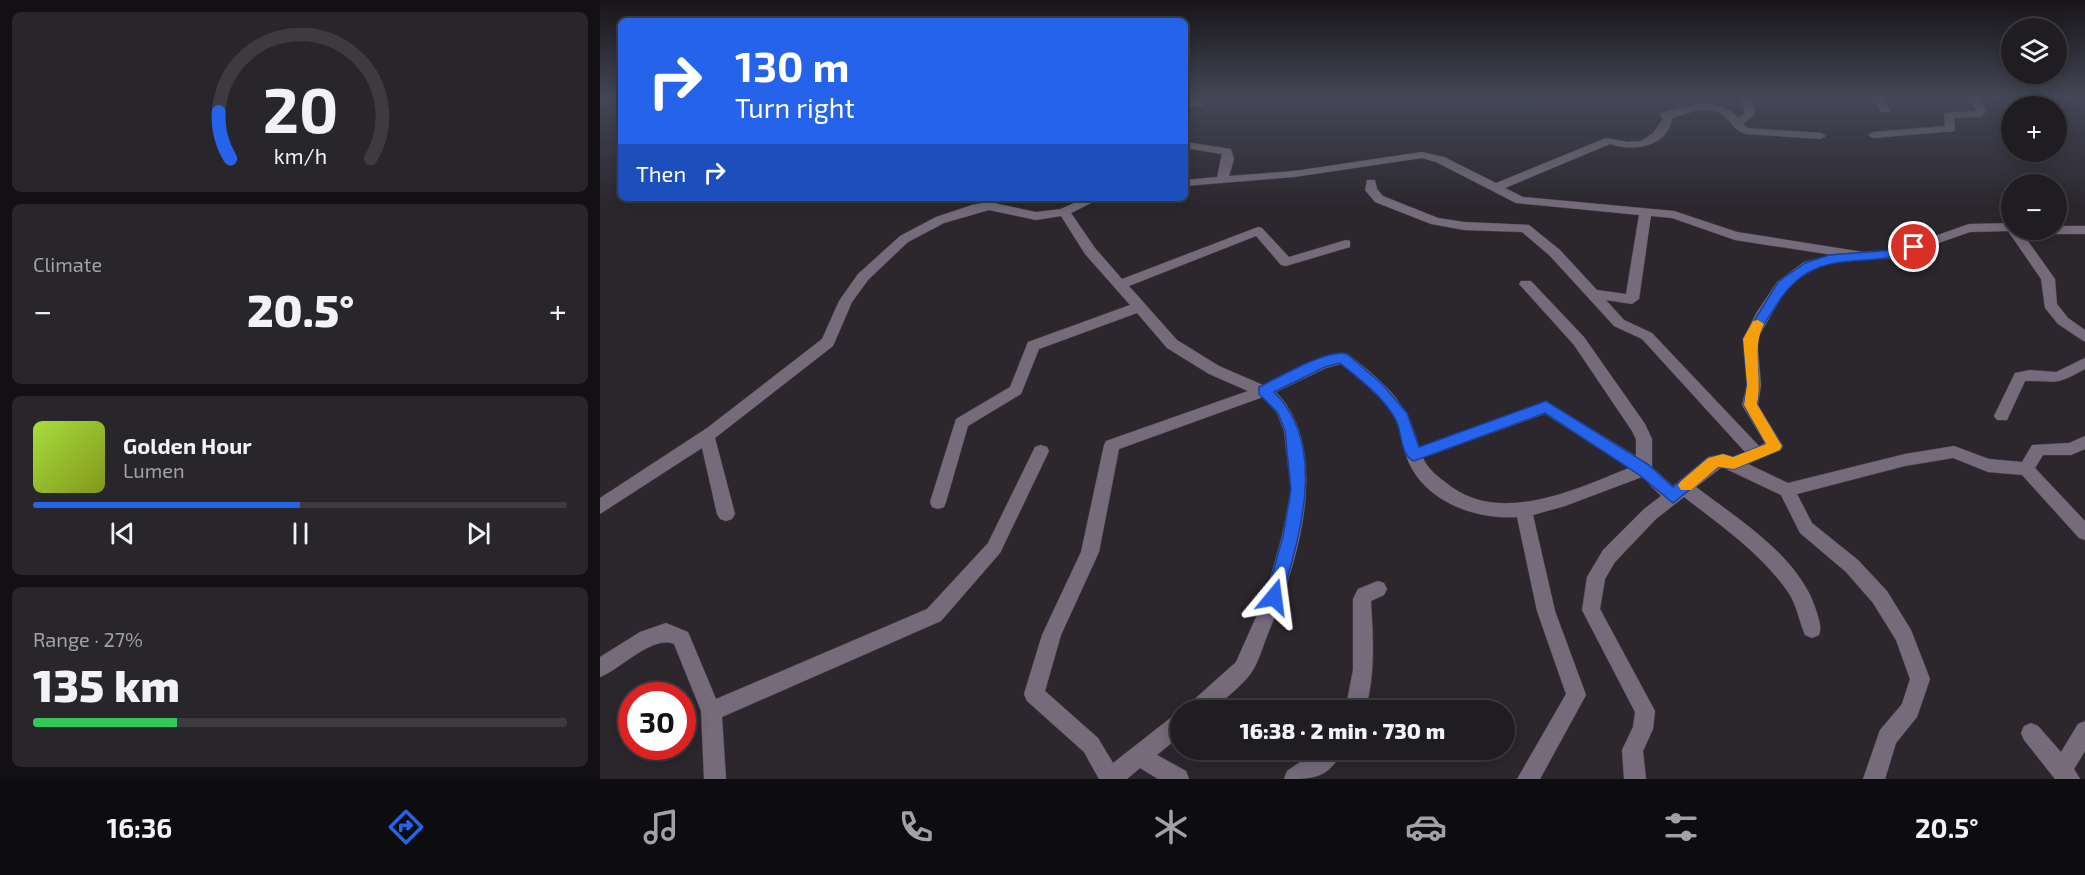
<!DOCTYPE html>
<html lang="en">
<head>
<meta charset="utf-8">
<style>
  body { margin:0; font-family:"Exo 2",sans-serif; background:#28262a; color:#f1f3f6; height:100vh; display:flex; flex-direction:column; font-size:22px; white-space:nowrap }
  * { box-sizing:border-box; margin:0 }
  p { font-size:20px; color:#a2a2a5 }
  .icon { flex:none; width:33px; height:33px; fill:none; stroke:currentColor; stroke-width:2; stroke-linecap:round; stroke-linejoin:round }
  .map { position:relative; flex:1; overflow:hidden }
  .drawer { display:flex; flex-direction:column; gap:12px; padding:12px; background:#121013; width:600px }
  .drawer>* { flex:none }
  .banner { position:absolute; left:18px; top:18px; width:570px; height:183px; border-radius:9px; box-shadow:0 3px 15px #0003,0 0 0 2px #3d3b40; background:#2563eb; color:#fff; overflow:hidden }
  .fabs { position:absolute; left:1401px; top:18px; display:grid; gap:12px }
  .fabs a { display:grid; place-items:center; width:66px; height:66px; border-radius:50%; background:#201d22; box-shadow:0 3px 15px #0003,0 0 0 2px #3d3b40; font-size:30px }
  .speed { position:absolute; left:18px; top:682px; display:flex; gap:12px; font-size:30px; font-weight:700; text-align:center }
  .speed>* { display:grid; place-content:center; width:78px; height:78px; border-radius:50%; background:#201d22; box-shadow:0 3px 15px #0003,0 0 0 2px #3d3b40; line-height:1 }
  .speed .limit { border:9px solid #d22; background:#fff; color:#111 }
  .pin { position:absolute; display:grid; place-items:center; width:51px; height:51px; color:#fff; margin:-26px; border:3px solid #fff; border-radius:50%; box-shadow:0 2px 6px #0007 }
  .me { position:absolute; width:66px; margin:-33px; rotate:16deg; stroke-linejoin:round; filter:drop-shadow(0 0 4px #0008) }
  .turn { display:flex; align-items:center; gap:21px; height:126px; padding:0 18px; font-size:27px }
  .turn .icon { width:78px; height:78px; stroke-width:2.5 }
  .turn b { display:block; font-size:42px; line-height:51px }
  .then { display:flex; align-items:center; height:57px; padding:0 18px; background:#0003; gap:12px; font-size:22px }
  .big { font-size:45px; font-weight:800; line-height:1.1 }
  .drawer .widget { flex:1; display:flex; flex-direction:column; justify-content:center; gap:9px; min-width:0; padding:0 21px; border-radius:9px; background:#28262a }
  .drawer .dial { align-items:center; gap:0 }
  .dial svg { height:156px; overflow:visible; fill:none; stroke:#3d3b40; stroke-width:7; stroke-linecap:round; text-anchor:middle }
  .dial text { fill:#f1f3f6; stroke:none }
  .song { display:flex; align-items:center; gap:18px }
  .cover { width:72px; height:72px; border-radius:9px; background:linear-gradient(135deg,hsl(80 70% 55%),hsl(70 70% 35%)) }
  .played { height:6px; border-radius:3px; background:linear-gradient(90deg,#2563eb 50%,#3d3b40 50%) }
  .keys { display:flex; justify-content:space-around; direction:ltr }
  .heat { display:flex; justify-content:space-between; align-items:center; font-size:33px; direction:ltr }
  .charge { height:9px; border-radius:4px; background:linear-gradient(90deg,#34c759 27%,#3d3b40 0) }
  .trip { position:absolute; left:570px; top:700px; width:345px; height:60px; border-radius:30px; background:#201d22; box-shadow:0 3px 15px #0003,0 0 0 2px #3d3b40; font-weight:800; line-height:60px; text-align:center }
  .menu { display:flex; height:96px; justify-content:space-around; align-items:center; background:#0d0c0e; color:#a2a2a5 }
  .menu .icon { width:42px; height:42px }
  .menu .current { color:#2563eb }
  .menu b { font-size:27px; color:#f1f3f6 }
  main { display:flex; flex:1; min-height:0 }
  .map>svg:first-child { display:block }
</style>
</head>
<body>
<main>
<section class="drawer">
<div class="widget dial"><svg viewBox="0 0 100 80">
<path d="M14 69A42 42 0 1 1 86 69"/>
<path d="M14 69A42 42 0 0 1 8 45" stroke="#2563eb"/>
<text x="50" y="56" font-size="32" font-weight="700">20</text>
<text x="50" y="72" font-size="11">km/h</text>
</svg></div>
<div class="widget"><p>Climate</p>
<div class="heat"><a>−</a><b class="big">20.5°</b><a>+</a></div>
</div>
<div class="widget">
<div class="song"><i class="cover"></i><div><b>Golden Hour</b><p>Lumen</p></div></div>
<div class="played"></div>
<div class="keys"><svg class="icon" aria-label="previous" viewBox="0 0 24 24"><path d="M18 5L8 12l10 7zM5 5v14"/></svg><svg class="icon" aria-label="pause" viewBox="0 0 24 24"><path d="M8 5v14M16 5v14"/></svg><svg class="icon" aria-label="next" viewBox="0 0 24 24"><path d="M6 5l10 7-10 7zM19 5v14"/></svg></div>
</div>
<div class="widget"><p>Range · 27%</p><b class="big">135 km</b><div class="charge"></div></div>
</section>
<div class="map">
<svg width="1485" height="779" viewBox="0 0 1485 779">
  <rect width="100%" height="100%" fill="#2b272d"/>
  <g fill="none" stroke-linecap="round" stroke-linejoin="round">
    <defs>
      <g id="minor">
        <path d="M711,98h10v1l-5,3z"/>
        <path d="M1141,98h10l4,16 -12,10 5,4 73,5 5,3 -5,3 -75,-5c-9,-2 -12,-8 -19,-15 -15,-17 -36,-6 -55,-1 -4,29 -38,34 -62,26l-105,44 18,9 151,14 63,21 126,20 32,-2 74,-26 43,-1v7h8l35,49 2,25 11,14 17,12v12l-27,-18 -13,-16 -4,-29 -33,-48 -38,1 -74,26 -33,2 -13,-2 -37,10 -26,20 -30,51 4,46 -3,20 25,41 -2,4 -33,14 40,19 117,-29 49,-8 35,13 33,3 10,-17 37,-2 16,-7v13l-14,6h-28l-8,13 50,53v19l-6,-2 -57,-63 -34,-3 -35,-14 -48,8 -108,28 15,29 46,37 29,31 24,39 19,49 -13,38 -21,26 -11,36h-22l17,-49 22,-26 8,-25 -14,-39 -23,-37 -27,-31 -46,-39 -19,-38 -59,-28 -26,20c43,33 105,70 121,126 2,8 5,14 2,22l-7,3 -7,-3c-6,-14 -8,-30 -17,-43 -27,-39 -68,-67 -104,-95l-28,22 -41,43 -10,17 -5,30 55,102 -2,18 -10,22 3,28h-22l-2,-29 11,-23 2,-15 -53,-102 5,-33 16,-27 41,-41 17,-13 -19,-19 -77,29 -32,9 22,96 31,84 -46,84h-23l49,-85 -29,-83 -20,-94c-41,3 -90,-15 -108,-54 -7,-15 -7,-34 -16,-48 -13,-20 -34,-36 -52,-51l-15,4 -50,24c57,59 21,173 -7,239 -6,14 -11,35 -21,46 -10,12 -25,23 -37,34h-25l3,-7 47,-42 29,-65 17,-61 9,-46 -7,-59 -7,-18 -14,-16 -144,52 -20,103 -38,83 -16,56 53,47 15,25 60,-47 7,-3v23l-23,19 29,16 3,8h-31l-18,-11 -13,11h-28l-15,-27 -57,-51 -3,-7 18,-59 39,-83 23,-107 2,-4 142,-50 -39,-17 -42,-26 -30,-35 -98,36 -18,45 -53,32 -22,76 -2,5 -6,2 -6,-2 -2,-5 26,-83 54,-32 18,-45 102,-37 -45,-51 -24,-38 -25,4 -47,-10 -45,13 -36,19 -40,38 -16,22 -19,44 -118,92 20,76 -3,5 -6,2 -6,-2 -3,-5 -15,-66 -102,66v-16l107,-70 115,-89 17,-38 19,-27 42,-38 36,-19 36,-12 17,-3 47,10 25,-3 24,-11h16l-30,15 24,35 27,31 136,-52 4,1 27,29 57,-17 4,1v6l-64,19 -5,-1 -25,-29 -127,50 48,54 42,26 44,19c19,-9 65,-37 85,-31 37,30 58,45 71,93l127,-46 90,55v-17l-4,-8 -58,-86 -55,-61 2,-3h10l53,56 61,87 7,15v28l21,19 35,-29 15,-3 19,7 -2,-3 5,-6 -103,-113 -28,-13 -64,-70 -28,-24 -58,-2 -33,-6 -56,-22 -10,-12 2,-10h8l2,9 6,7 55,22 26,4 65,3 31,25 37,40 29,4 13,-79 -123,-12 -80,-41 -14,-4 -128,19 -109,9v-6l32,-3 5,-23 -37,-6v-6l46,7 3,10 -5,17 65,-5 128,-19 22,5 52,26 110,-45 22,4 13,-1 12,-8 10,-14 -3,-4 1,-2c26,-6 56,-19 77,5l7,-5zM1051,216l21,2 63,22 98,15 -29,7 -27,20 -20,30 -14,27 4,46 -5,20 23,38 -6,3 -107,-113 -28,-13 -18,-20 26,4 7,-5zM945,414l84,54c-55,22 -131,59 -184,14 -9,-7 -17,-13 -22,-24z"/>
        <path d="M1272,98h10l8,12 -1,2h-8z"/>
        <path d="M1367,98h10l10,13 -7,6 -26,1 1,13 -82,7 -5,-3 5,-3 72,-6 -1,-13 33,-2z"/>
        <path d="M585,101l17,-1 5,3 -5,3 -17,1z"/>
        <path d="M1456,226h29v8h-47l-6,-4h24z"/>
        <path d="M1485,358v11c-31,17 -26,12 -60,12l-18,39h-10l-3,-4 21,-43 15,-3 26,2z"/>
        <path d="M441,445l6,2 2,4 -49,102 -59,68 -219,96 4,62h-22l-3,-68 -27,-67c-22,-9 -53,25 -74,33v-20l40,-25 26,-9 22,9 28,67 211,-90 61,-66 47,-96z"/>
        <path d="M778,581l6,2 3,6 -3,6 -13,6c2,37 5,73 -6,110h-20l8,-41v-71l5,-10z"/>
        <path d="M1485,721v30l-11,18 6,10h-25l-31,-39 -3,-7 3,-7 7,-3 7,3 23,26 17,-28z"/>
        <path d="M718,750h24c-12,29 -30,29 -58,29l3,-8z"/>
      </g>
    </defs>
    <use href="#minor" stroke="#48444a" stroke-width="1"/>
    <use href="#minor" fill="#756b7b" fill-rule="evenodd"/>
  </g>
  <linearGradient id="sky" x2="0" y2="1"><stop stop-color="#181519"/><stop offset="0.47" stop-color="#444757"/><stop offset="1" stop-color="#444757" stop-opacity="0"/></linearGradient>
  <rect width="1485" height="207" fill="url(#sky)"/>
  <path fill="#2563eb" stroke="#184099" stroke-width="1.5" d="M1314,243l6,4 -2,3c-59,22 -105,-8 -144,59 -5,9 -17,22 -17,32 -2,22 5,40 0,63l25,42 -2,4 -46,19 -16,-2 -45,36 -35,-29 -93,-61 -131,48c-14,-5 -12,-30 -18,-41 -12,-23 -37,-41 -56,-57l-15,4 -51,25c54,53 26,142 8,205l-2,6 -6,2 -6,-2 -2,-6 17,-61 8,-46 -6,-59 -7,-18 -19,-19v-7c19,-9 69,-39 88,-33l35,30 25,29 12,34 127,-46 103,64 24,22 35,-29 15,-4 10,3 33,-13 -22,-39 3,-20 -4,-46 35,-57 27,-19 24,-8 66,-5z"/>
  <path fill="#f59e0b" d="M1158,320l6,4c-13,25 -1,52 -7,80l25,42 -2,4 -46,19 -16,-2 -27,23h-10l-3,-5 3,-4 27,-23 15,-4 10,3 33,-13 -22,-39 3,-20 -4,-46 10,-18z"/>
</svg>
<div class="fabs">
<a><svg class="icon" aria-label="layers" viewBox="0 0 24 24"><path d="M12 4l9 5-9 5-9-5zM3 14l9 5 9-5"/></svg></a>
<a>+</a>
<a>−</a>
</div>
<div class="speed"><div class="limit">30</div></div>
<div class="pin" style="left:1314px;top:247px;background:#d93025"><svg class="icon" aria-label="arrive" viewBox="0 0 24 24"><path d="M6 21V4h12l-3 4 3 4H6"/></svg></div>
<svg class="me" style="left:674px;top:597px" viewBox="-20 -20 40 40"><path d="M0-17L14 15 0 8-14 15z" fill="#2563eb" stroke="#fff" stroke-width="4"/></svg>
<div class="trip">16:38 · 2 min · 730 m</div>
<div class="banner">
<div class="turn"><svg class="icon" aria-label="right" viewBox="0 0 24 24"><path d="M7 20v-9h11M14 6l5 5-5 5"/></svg><div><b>130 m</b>Turn right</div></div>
<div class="then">Then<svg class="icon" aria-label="right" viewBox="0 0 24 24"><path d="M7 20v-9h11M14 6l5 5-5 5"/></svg></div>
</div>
</div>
</main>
<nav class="menu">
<b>16:36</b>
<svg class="icon current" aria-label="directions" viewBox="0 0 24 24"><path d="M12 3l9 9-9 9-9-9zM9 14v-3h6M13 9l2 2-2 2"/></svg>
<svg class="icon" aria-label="music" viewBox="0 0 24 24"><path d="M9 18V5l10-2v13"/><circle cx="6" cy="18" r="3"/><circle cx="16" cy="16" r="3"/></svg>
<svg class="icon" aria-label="phone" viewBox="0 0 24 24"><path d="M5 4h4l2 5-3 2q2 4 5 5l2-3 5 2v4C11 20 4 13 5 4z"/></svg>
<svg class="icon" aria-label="climate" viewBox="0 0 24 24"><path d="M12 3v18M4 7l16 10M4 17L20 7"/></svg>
<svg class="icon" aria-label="car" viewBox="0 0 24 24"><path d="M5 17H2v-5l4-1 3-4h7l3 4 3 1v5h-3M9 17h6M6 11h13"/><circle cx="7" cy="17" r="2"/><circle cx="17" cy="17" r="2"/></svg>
<svg class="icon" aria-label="filters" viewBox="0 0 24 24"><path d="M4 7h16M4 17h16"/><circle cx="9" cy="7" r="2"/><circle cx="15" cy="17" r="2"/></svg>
<b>20.5°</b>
</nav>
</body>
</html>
